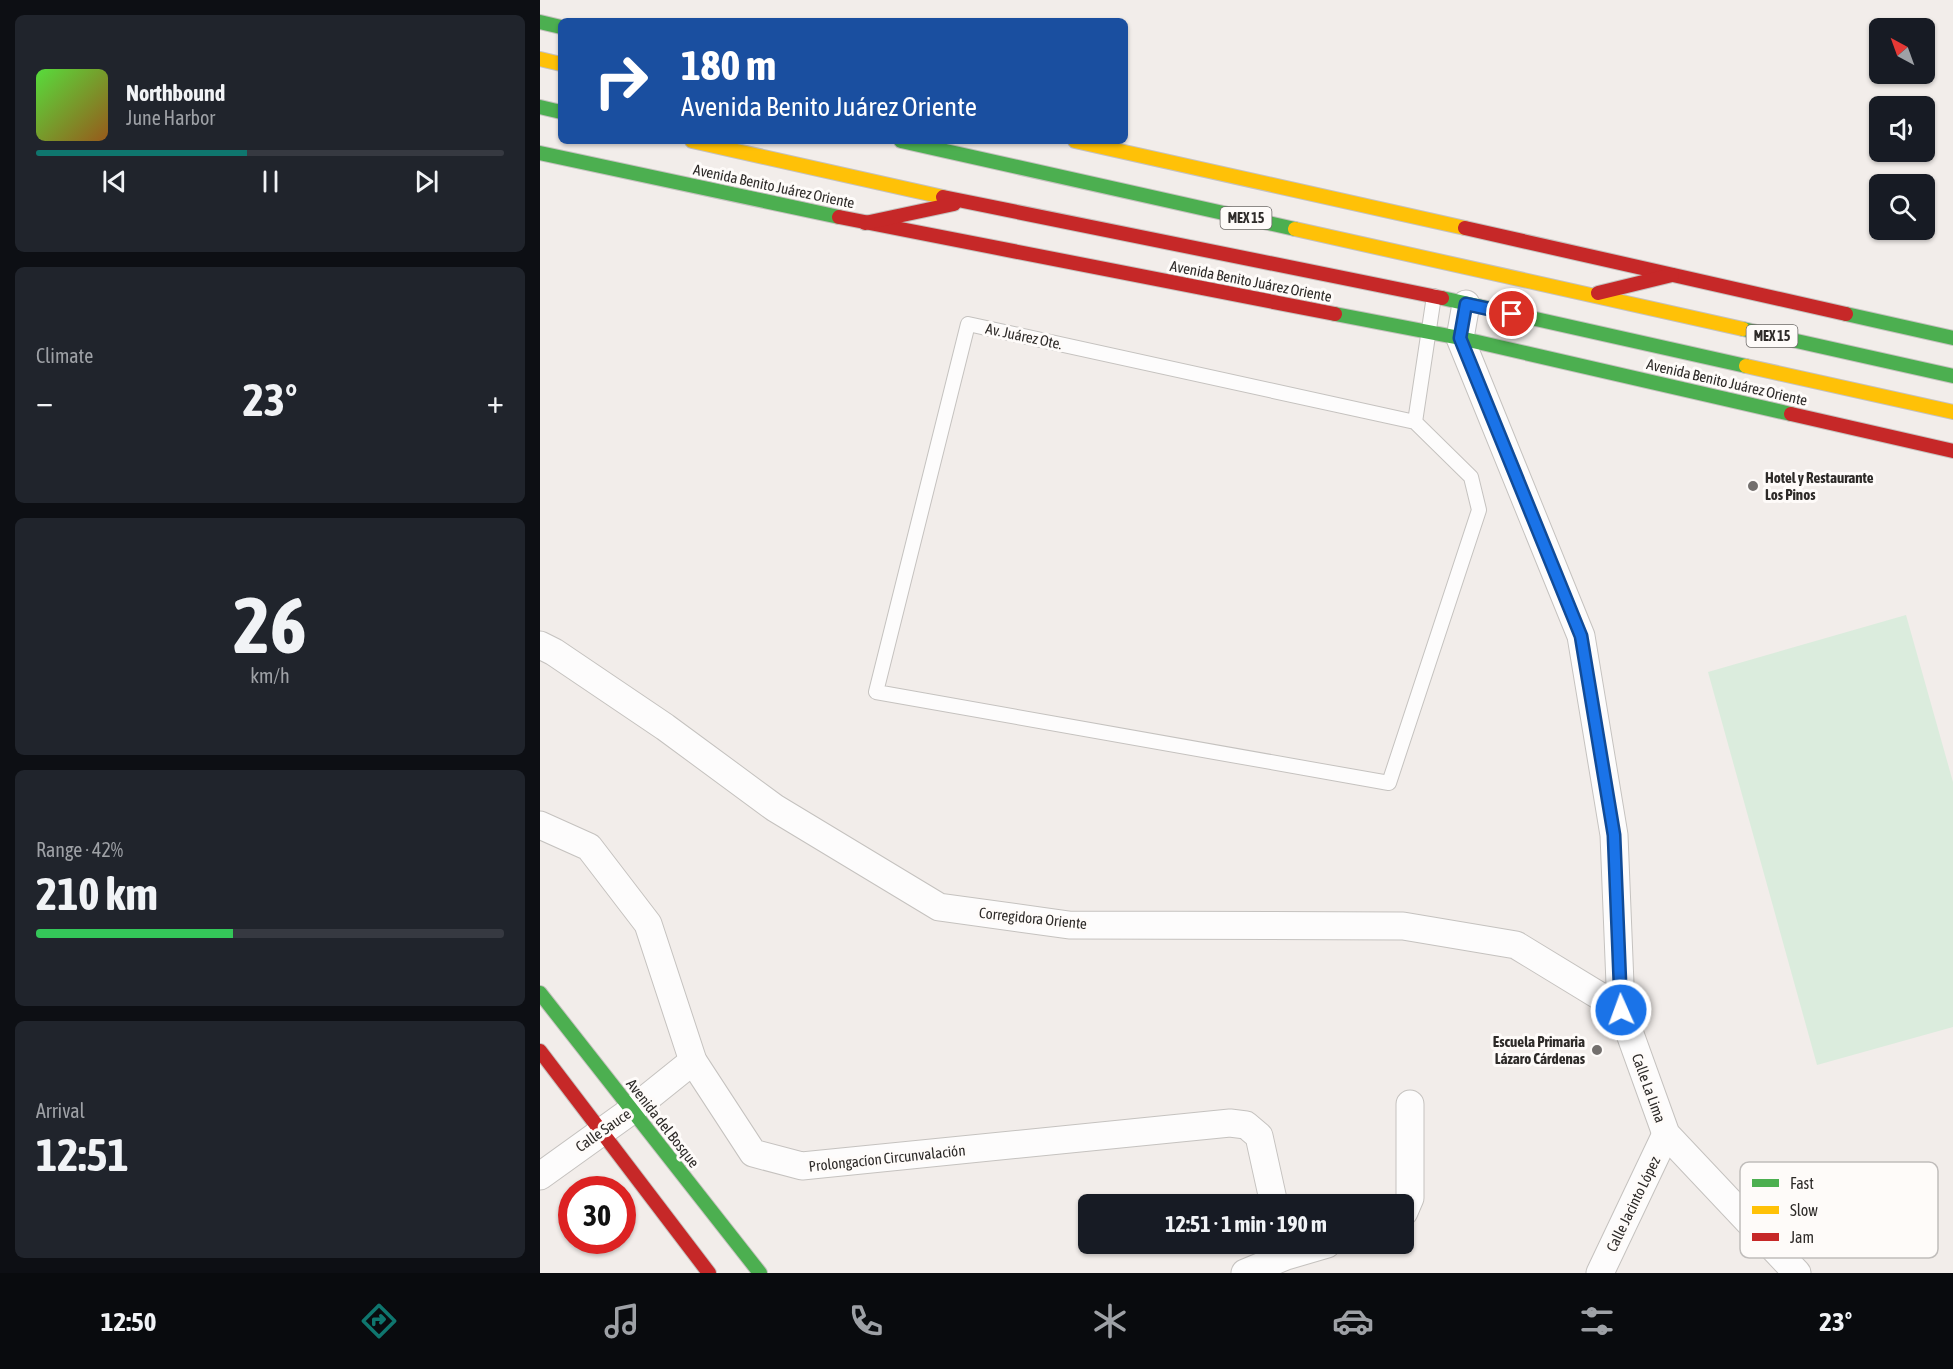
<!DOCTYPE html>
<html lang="en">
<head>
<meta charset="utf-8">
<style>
  body { margin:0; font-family:"Asap Condensed",sans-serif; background:#20242c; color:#f1f3f6; height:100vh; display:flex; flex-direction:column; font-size:22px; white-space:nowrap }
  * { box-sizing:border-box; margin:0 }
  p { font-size:20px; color:#9ea1a6 }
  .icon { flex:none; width:33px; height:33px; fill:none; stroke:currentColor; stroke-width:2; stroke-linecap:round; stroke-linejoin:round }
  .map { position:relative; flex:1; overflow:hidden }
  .side { display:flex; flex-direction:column; gap:15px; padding:15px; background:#0d0f14; width:540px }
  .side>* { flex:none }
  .guide { position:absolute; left:18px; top:18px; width:570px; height:126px; border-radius:9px; box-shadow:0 2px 4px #0004; background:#1a4fa0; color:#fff; overflow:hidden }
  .needle { width:39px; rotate:319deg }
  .controls { position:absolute; left:1329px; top:18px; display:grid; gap:12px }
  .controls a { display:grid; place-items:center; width:66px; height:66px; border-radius:9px; background:#171b24; box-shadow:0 2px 4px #0004; font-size:30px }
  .speed { position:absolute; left:18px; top:1176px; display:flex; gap:12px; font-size:30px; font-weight:700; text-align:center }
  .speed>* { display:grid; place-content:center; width:78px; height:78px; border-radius:50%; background:#171b24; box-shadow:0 2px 4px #0004; line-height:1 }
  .speed .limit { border:9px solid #d22; background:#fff; color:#111 }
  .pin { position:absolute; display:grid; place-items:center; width:51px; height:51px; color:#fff; margin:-26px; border:3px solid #fff; border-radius:50%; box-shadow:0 2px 6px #0007 }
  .me { position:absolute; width:66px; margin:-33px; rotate:358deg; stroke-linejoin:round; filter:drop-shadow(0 0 4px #0008) }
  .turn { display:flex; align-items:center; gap:21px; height:126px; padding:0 24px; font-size:27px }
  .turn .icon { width:78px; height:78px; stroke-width:2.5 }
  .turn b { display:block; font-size:42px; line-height:51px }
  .big { font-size:45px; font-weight:700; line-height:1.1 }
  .side .widget { flex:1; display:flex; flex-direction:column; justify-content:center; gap:9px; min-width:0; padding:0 21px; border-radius:9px; background:#20242c }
  .side .dial { align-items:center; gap:0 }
  .dial b { font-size:78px; line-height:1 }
  .song { display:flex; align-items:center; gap:18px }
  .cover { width:72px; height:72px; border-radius:9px; background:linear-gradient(135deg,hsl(110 70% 55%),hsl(30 70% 35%)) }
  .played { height:6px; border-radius:3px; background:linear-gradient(90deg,#0f766e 45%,#363941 45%) }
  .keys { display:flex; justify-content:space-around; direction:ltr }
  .heat { display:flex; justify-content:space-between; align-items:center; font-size:33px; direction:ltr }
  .charge { height:9px; border-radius:4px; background:linear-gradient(90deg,#34c759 42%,#363941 0) }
  .trip { position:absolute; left:538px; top:1194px; width:336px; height:60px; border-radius:9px; background:#171b24; box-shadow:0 2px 4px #0004; font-weight:700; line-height:60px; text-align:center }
  .tabs { display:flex; height:96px; justify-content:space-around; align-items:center; background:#090b0e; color:#9ea1a6 }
  .tabs .icon { width:42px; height:42px }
  .tabs .on { color:#0f766e }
  .tabs b { font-size:27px; color:#f1f3f6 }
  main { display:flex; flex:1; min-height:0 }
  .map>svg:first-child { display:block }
</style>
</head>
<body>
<main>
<section class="side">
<div class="widget">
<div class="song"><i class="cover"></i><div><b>Northbound</b><p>June Harbor</p></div></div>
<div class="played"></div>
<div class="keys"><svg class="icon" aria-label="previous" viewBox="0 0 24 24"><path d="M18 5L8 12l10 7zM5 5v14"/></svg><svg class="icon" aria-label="pause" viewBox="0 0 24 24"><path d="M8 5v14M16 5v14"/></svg><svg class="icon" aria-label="next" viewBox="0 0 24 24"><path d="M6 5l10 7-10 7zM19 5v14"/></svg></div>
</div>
<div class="widget"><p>Climate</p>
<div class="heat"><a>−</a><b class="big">23°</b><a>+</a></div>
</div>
<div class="widget dial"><b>26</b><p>km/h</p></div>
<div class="widget"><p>Range · 42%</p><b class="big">210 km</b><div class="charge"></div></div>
<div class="widget"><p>Arrival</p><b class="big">12:51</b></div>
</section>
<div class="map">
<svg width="1413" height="1273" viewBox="0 0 1413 1273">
  <rect width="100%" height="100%" fill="#f2edea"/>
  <path fill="#dbecdd" d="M1366,615l47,167v245l-136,38 -109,-393z"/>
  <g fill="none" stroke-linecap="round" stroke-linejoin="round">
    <defs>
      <path id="lane" d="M875,422l-447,-98 -92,368 513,91 90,-273 -8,-33 -56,-55 19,-126"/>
      <g id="street">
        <path d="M926,304l-6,34 121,298 33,199 7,174 45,125 131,139"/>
        <path d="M0,645l14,7 111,75 110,81 164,99 130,18 334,1 113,19 105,64"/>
        <path d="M0,825l49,22 59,77 45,137 60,92 49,13 428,-43 16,2 13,11 15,68"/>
        <path d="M0,1176l92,-66 61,-49"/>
        <path d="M864,1212l6,-14v-94"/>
        <path d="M705,1273l41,-17 41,-12"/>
        <path d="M1060,1273l66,-139"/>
      </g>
      <g id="fast">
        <path d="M0,22l21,5"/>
        <path d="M0,107l21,5"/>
        <path d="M361,141l394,88"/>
        <path d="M0,153l299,64"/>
        <path d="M902,298l304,68"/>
        <path d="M795,314l125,24 331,76"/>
        <path d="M1306,314l107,24"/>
        <path d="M1203,329l210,47"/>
        <path d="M0,993l220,280"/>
      </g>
      <g id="slow">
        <path d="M0,59l21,5"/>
        <path d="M152,141l251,56"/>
        <path d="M535,141l390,87"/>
        <path d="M755,229l448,100"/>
        <path d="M1206,366l207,46"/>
      </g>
      <g id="jam">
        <path d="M403,197l499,101"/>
        <path d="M299,217l496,97"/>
        <path d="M325,223l89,-19"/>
        <path d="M925,228l381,86"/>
        <path d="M1058,293l74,-18"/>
        <path d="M1251,414l162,37"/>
        <path d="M0,1051l169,222"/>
      </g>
    </defs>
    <use href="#lane" stroke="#c5c2bf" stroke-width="16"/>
    <use href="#street" stroke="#c5c2bf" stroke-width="29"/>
    <use href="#fast" stroke="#c5c2bf" stroke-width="16"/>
    <use href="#slow" stroke="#c5c2bf" stroke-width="16"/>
    <use href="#jam" stroke="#c5c2bf" stroke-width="16"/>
    <use href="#lane" stroke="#fdfcfc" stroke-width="14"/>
    <use href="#street" stroke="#fdfcfc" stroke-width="27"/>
    <use href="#fast" stroke="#4caf50" stroke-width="14"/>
    <use href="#slow" stroke="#ffc107" stroke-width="14"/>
    <use href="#jam" stroke="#c62828" stroke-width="14"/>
  </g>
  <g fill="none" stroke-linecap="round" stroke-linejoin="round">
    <defs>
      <path id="route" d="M972,314l-46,-10 -6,34 121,298 33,199 7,175"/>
    </defs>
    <use href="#route" stroke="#114b97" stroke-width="15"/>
    <use href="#route" stroke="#1a73e8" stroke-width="10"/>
  </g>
  <g fill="#736f6d" stroke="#fefbf9" stroke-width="2">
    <circle cx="1213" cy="486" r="6"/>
    <circle cx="1057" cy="1050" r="6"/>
  </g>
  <g text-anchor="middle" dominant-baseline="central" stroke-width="6" stroke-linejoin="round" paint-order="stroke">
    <g fill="#fefbf9" stroke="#6c6967" stroke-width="1.5">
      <rect x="680.5" y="207" width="51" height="22" rx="4.5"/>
      <rect x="1206.5" y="325" width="51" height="22" rx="4.5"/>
    </g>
    <g font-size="14" font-weight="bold" fill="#2e2b29">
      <text x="706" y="218">MEX 15</text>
      <text x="1232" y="336">MEX 15</text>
    </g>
    <g font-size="15" fill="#2e2b29" stroke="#fefbf9">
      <text transform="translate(234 186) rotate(12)">Avenida Benito Juárez Oriente</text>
      <text transform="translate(711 281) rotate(11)">Avenida Benito Juárez Oriente</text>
      <text transform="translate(484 336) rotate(12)">Av. Juárez Ote.</text>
      <text transform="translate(1187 382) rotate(13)">Avenida Benito Juárez Oriente</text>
      <text transform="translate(493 918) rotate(6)">Corregidora Oriente</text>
      <text transform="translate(1109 1088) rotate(70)">Calle La Lima</text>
      <text transform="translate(123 1123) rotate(52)">Avenida del Bosque</text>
      <text transform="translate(63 1130) rotate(-35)">Calle Sauce</text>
      <text transform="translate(347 1158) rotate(-6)">Prolongacíon Circunvalación</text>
      <text transform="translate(1093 1204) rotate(-64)">Calle Jacinto López</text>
    </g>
    <g font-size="15" font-weight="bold" fill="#2e2b29" stroke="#fefbf9" text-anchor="start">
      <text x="1225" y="477">Hotel y Restaurante<tspan x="1225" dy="17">Los Pinos</tspan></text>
      <text x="1045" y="1041" text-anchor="end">Escuela Primaria<tspan x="1045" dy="17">Lázaro Cárdenas</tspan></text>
    </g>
  </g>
  <rect x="1200" y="1162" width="198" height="96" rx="9" fill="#fefbf9" stroke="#c0bdbb" stroke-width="1.5"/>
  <rect x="1212" y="1179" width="27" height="8" fill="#4caf50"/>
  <rect x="1212" y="1206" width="27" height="8" fill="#ffc107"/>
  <rect x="1212" y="1233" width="27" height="8" fill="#c62828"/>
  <g font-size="16" fill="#2e2b29">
    <text x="1250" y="1189">Fast</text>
    <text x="1250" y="1216">Slow</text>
    <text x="1250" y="1243">Jam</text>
  </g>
</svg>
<div class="controls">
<a><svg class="needle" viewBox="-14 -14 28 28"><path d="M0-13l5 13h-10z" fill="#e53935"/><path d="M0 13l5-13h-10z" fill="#9ea1a6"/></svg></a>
<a><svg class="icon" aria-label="sound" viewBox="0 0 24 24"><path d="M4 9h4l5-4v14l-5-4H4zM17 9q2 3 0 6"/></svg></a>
<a><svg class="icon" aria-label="search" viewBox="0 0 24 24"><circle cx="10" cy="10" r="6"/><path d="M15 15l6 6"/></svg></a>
</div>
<div class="speed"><div class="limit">30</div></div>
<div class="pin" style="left:972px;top:314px;background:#d93025"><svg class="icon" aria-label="arrive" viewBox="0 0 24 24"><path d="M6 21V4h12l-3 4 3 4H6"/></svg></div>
<svg class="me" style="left:1081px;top:1010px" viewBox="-20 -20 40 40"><circle r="17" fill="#1a73e8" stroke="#fff" stroke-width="3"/><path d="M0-11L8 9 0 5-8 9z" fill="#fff"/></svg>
<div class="trip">12:51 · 1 min · 190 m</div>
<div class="guide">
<div class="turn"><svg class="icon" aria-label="right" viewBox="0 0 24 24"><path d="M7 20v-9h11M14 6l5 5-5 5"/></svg><div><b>180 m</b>Avenida Benito Juárez Oriente</div></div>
</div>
</div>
</main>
<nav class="tabs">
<b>12:50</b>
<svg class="icon on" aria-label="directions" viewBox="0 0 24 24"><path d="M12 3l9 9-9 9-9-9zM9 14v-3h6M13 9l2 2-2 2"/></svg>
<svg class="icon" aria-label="music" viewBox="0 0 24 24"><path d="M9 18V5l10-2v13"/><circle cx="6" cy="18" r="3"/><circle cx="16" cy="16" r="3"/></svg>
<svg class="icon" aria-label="phone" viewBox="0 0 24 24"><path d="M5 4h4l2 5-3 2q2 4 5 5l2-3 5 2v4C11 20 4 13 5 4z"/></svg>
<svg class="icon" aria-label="climate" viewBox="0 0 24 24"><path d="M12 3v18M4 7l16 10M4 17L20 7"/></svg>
<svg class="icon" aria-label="car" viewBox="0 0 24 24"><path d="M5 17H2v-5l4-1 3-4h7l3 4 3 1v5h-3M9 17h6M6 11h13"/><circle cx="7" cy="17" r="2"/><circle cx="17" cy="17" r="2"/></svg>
<svg class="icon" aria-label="filters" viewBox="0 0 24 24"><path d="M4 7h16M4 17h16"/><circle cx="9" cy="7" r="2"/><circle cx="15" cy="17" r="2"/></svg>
<b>23°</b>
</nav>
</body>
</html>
